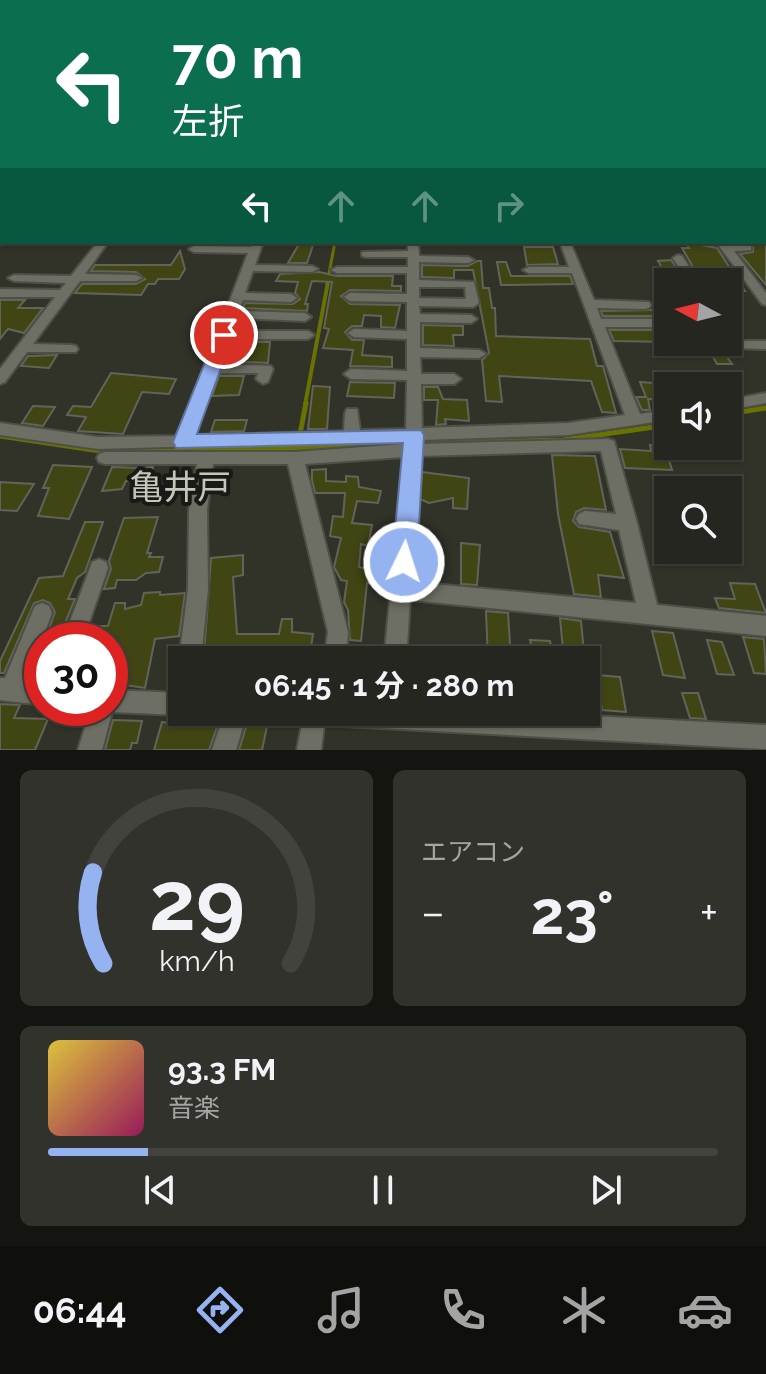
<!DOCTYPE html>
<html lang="ja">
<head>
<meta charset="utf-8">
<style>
  body { margin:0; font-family:Raleway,"Noto Sans JP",sans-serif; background:#31322c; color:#f1f3f6; height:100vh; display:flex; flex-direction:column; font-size:30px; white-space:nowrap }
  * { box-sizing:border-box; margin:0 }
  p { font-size:26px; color:#a3a5a4 }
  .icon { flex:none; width:44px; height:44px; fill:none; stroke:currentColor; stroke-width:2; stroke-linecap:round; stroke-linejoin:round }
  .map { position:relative; height:750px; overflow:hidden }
  .panel { display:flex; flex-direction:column; gap:20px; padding:20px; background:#141511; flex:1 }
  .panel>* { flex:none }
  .top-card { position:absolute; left:0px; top:0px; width:766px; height:244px; box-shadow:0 2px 6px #0004,0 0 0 2px #42433d; background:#0b6e4f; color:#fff; overflow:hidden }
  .needle { width:52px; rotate:277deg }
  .fabs { position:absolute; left:654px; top:268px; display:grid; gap:16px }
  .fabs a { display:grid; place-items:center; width:88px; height:88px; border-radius:0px; background:#25261f; box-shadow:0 2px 6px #0004,0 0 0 2px #42433d; font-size:40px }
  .speed { position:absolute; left:24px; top:622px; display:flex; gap:16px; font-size:40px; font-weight:700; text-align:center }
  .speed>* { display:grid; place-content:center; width:104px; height:104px; border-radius:50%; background:#25261f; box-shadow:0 2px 6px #0004,0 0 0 2px #42433d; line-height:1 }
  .speed .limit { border:12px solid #d22; background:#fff; color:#111 }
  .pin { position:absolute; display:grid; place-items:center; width:68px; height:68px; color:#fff; margin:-34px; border:4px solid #fff; border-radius:50%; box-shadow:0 2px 8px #0007 }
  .me { position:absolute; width:88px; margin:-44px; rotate:4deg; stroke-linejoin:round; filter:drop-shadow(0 0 6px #0008) }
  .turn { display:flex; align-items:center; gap:28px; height:168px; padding:0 40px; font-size:36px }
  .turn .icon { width:104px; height:104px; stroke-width:2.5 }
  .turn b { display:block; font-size:56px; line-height:68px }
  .lanes { display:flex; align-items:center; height:76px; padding:0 40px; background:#0003; justify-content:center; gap:40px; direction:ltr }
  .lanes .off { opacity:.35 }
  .big { font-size:60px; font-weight:700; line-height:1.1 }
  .panel .card { flex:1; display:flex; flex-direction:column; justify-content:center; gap:12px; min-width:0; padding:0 28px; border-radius:12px; background:#31322c }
  .panel .dial { align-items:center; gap:0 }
  .dial svg { height:208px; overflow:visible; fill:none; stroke:#42433d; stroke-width:7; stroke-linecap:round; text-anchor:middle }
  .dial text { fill:#f1f3f6; stroke:none }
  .song { display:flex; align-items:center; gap:24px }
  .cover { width:96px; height:96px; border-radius:12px; background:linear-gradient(135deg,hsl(50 70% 55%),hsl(330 70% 35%)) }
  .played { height:8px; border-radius:4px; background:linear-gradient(90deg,#95b2f1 15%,#42433d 15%) }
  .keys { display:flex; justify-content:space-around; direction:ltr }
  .heat { display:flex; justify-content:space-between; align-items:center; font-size:44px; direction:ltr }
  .panel .tiles { flex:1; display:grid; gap:20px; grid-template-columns:1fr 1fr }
  .card:last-child { grid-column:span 2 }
  .trip { position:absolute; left:168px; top:646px; width:432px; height:80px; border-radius:0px; background:#25261f; box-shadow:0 2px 6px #0004,0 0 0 2px #42433d; font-weight:700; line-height:80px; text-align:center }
  .menu { display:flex; height:128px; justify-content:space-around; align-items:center; background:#0f0f0c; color:#a3a5a4 }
  .menu .icon { width:56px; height:56px }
  .menu .on { color:#95b2f1 }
  .menu b { font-size:36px; color:#f1f3f6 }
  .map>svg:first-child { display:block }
</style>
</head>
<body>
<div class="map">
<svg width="766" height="750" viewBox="0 0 766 750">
  <rect width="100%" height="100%" fill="#313329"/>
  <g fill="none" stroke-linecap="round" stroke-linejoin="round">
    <path stroke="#6a7201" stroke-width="3" d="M327,284l8,-42"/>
    <path stroke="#6a7201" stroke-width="4" d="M305,405l23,-123"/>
    <g stroke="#6a7201" stroke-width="5">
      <path d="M728,414l38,-6"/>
      <path d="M300,434l6,-31"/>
      <path d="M0,436l107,16 289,-7"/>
      <path d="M425,443l138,-3 105,-15"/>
    </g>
  </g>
  <g fill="#414513" stroke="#626459" stroke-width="2">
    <path d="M685,242l32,6 13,20 -37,-1 -11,-19h7z"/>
    <path d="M742,242h24v43l-26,-31 13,-2v-8z"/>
    <path d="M299,244l14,1 -6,18h-19z"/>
    <path d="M524,247h29l5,17 -31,1z"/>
    <path d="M180,251l5,18 -6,10h-21l-3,5h-7l-7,11 -66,-2 7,-9h54l9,-5 -9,-7 -45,-1 4,-6h76z"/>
    <path d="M671,260l13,18 55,3 6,10 -11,-1 -5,-8h-59l-12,-21z"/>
    <path d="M477,261h4l2,27h6l3,20h3l1,28 94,3 7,27h6l13,47 -14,-1 -11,-31 -92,-5 3,26 -16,-1 -4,-41 7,-7 -16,-83h-19v8l-32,-1v-12l46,1z"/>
    <path d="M497,262h9l5,14h59l3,8 -72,1z"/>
    <path d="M319,272l18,4h56l-1,10h9v5l-51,-1 -9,6 9,8 50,1 -5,23 -14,-1v-11l-17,-1 -2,11h-10l-7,6 7,8h12l-2,15 30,2v10l-42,-1 3,-16 -30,-2 6,-19 -5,-1 8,-46 -20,-1 -7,23h3l-1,7 -64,-3 2,-5 48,1 7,-5 -5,-6 3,-11 -22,-1 4,-7z"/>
    <path d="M0,300h25l-7,8h25l-19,25 -16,-4 -8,10z"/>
    <path d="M651,310h17v11l-8,-5h-57l-2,-5z"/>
    <path d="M423,325l40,1v9h-10l1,11 -31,-1z"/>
    <path d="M668,325v17l-54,-1 -5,-11h51z"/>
    <path d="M231,342h39l-2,21 -44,-2z"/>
    <path d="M704,342l13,1 15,21h-15z"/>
    <path d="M57,355l-8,13 -28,-2 7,-10z"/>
    <path d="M111,373l65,6 -7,15 -27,-2 -19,42 -45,-3 8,-14 -19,-2 6,-9 18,1z"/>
    <path d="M219,376h25l-5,19 -27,1z"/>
    <path d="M350,382l45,1 -1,15 -47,-2z"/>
    <path d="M640,382l28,2v17l-20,-2 2,11h-8l-6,-13h10z"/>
    <path d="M313,386l17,1 -3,42h-19z"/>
    <path d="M424,387h14l5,12 24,1 2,21 -24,-2 1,5 -10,1 2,-25h-14z"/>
    <path d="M33,406l22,1 -12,19 -21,-3z"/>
    <path d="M215,420h32l-3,11 -33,1z"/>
    <path d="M650,445l15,2 7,23 -47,-2 -5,-19 31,2z"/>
    <path d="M552,455l43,1 11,54 -22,-2 -8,4 -3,9 6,6 31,5 14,46 -26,-3 3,22 -27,-3 -16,-80z"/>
    <path d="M53,465l39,2 -23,52 -31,-3 11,-28h-6z"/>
    <path d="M112,467l30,1 11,-1 -4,13 -23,1 -4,8 -20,2z"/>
    <path d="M326,469v12l20,1v-6l12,1 1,10 22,4 -3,12 -21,-2 -5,22 20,2 -4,21 -7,-2 -2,23 26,6v11l-18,-1 -6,58 -11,-1 -2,-30 -4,-8 3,-21 -6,-1 -7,-13 7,-29 -11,-2 3,-20 10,1 2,-24h-30l-3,-13v-10z"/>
    <path d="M422,472l47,6 -2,31 -14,-1v-10l-24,5 -9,-4z"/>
    <path d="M0,482l34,2 -17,27 -17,-1z"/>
    <path d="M158,517l-11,36h4l-2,4h14l-4,15 -13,1 -10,7h-19l-2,8 -11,1 7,-20 -2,-8 15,-43z"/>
    <path d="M85,522h18l-18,50 -8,6 -9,21h7l-12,29 -5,1 -4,11h-9l10,-28 -5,-9 -7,-3 -9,3 -30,70h-4v-12l39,-83 24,-2z"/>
    <path d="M418,540l15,1 -1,40 -16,-2z"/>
    <path d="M461,543l19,2 -3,40 -16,-1z"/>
    <path d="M243,555v20l-10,2 4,57h42l3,-15h10v13l21,2 -4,26 -105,-5 7,-97z"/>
    <path d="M730,583l25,1 11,29 -47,-5 -4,-10 20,1z"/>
    <path d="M160,592v3l25,-2 -6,43 -24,3 -10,49 -35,-5v-43h-24l5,-14h17l7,-23h10v6l16,-4 3,-12z"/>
    <path d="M486,611l22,2 3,47h-23z"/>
    <path d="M560,618l21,3 3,32 -21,-3z"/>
    <path d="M652,631l21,2 12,45 -22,-3z"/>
    <path d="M743,637l21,2 2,35 -12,-1z"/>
    <path d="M530,640l20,1 4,19h-19z"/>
    <path d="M707,640l15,2 12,33 -17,-1z"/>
    <path d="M596,675l24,2 6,35 -24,-2z"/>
    <path d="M682,693h16l8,26 -16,-1z"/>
    <path d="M0,704l20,1 -6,13 34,1 -13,31h-35z"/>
    <path d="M113,720l29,1 -5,22h-5l-2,7h-25z"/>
    <path d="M248,721l20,1 -6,28h-23z"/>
    <path d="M162,722l29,4 1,-4 26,2 -9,26h-55z"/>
  </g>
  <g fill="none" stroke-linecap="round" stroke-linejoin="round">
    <defs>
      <g id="minor">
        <rect x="0" y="118" width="2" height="4"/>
        <rect x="0" y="134" width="2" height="4"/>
        <rect x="764" y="142" width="2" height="6"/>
        <path d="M764,178l2,1v6l-2,-1z"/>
        <path d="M2,190v7l-2,1v-7z"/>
        <path d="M98,242h10l-23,32 51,1 6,3 -6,3h-56l-47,63 38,1 5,1 2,3 -2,3h-49l-22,30 -5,2v-15l55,-72h-55v-8l60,1 6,-7 -52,-2 -6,-3 6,-3 57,1z"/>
        <path d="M253,242h10l-8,23 57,1 6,3 -6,3 -59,-1 -8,22 46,1 6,4 -6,4 -48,-2 -4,11 66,2 6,4 -6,4 -69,-3 -4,13h76l6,4 -6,4h-79l-9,25 51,2 2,3 -5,13 -5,2 -7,-5 2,-6h-41l-23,63 150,-5 1,-18 2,-4h10l3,21 46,-1 1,-49 -56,-1 -7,-5 7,-5 56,2v-32l-53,-2 -6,-4 6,-4 53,2v-29l-57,-1 -6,-4 6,-4 57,1v-21h-70l-6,-3 6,-3h71v-10h-42l-4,-1v-4l46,-1v-9h10l1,14 49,1 6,3 -6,3 -49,-1v18l55,2 5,21 -6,4 -54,-1 1,8 51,1 6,4 -6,4 -51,-1v26l59,2 7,4 -7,4 -59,-1 1,17h33l7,5 -7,5h-33l1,44 146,-5 57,-8 -53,-142h-43l-6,-3 6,-3h40l-9,-25h10l24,58 55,2 2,3 -2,3 -4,1 -48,-1 4,11h59l6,4 -6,4h-55l35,87 28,-4v10l-100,15 -147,5v4l187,-5 6,2 23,82 20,82 109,11v20l-356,-36 -4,60h-22l20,-203 -99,7 43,168 -2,28h-22l4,-28 -40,-168h-75l-6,46 1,79 -7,71h-19v6l-3,-6 9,-71 1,-79 8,-46h-92l-6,-2 -2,-4 2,-4 6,-2h190l110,-8 1,-4 -308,9 -98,-14v-12l98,14 80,-1 70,-183 -54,-1 -5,-3 5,-3 57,1zM419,287h46l1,12 -47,-1zM601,451l15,63 -31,-3 -6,3 -3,5 3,5 40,6 17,73 -225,-21 9,-126z"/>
        <path d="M716,242l35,4v4l-17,1 32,42v12l-4,-1 -19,-26 -59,-3 -11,-17 5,-3 4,1 9,14 47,1z"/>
        <path d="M737,341h29v8l-34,-1 -2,-3 2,-3z"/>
        <path d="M766,393v10l-38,7v-10z"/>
        <path d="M99,559l7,3 2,6 -25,72h-20l27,-72 2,-6z"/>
        <path d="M42,603l7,3 3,7 -26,68 16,2v22l-42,-5v-22h5l30,-72z"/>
        <path d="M110,690l72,3v19h8l-8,3 -70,-3 -10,38h-24l13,-42h19z"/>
        <path d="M225,712h22l-11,38h-24z"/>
        <path d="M286,712h227l253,13v24l-442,-24 -3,25h-24l5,-26 -13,-4z"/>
      </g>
    </defs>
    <use href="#minor" stroke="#4e4f47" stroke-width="4"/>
    <use href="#minor" fill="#6e6f64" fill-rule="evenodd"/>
  </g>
  <linearGradient id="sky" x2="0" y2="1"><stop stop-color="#1b1c17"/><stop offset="0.52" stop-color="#485054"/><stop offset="1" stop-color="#485054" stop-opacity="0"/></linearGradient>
  <rect width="766" height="218" fill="url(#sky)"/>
  <path fill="#95b2f1" stroke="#61749d" stroke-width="2" d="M224,330l9,5 -36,99 224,-4 3,5 -7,127 -4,8 -9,3 -8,-3 -4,-8 11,-119 -227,5 -3,-6 43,-107z"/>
  <g text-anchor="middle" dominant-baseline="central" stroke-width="8" stroke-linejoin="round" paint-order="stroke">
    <g font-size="34" fill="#c5c7bb" stroke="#191a15">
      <text x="180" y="487">亀井戸</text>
    </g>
  </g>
</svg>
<div class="fabs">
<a><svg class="needle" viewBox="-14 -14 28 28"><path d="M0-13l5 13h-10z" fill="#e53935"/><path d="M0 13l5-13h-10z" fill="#a3a5a4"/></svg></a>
<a><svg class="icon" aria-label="sound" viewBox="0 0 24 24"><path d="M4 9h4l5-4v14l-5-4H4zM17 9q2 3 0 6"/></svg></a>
<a><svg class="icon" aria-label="search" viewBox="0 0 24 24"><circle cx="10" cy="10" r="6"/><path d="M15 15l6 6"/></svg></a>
</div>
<div class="speed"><div class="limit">30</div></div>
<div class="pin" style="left:224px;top:335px;background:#d93025"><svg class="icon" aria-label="arrive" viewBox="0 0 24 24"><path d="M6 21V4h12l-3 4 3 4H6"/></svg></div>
<svg class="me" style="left:404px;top:562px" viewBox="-20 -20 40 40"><circle r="17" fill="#95b2f1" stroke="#fff" stroke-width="3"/><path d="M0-11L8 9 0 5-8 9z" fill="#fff"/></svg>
<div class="trip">06:45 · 1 分 · 280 m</div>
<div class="top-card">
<div class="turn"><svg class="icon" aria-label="left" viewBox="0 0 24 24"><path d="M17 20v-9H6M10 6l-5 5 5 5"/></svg><div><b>70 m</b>左折</div></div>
<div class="lanes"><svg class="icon" aria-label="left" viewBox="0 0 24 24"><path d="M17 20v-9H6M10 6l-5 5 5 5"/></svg><svg class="icon off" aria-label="ahead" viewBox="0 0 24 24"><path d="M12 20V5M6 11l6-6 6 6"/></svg><svg class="icon off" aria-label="ahead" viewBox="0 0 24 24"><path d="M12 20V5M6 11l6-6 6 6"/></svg><svg class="icon off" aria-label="right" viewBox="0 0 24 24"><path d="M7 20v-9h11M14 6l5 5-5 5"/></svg></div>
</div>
</div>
<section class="panel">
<div class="tiles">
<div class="card dial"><svg viewBox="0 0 100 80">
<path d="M14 69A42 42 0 1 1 86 69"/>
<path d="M14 69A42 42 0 0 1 10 34" stroke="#95b2f1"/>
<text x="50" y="56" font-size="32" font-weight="700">29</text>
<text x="50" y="72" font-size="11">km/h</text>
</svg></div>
<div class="card"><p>エアコン</p>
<div class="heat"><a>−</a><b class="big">23°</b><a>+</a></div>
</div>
<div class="card">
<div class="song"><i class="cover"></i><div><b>93.3 FM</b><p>音楽</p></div></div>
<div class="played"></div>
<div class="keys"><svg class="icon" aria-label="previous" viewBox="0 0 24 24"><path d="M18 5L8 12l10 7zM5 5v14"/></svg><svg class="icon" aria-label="pause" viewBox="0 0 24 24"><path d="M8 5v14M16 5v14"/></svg><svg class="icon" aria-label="next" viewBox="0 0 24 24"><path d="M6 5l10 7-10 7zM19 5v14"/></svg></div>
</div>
</div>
</section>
<nav class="menu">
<b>06:44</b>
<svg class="icon on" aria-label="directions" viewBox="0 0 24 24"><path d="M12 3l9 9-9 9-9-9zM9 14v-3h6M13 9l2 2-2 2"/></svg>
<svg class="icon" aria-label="music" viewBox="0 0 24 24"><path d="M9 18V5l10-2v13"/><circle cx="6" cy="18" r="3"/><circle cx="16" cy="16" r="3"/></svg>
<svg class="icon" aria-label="phone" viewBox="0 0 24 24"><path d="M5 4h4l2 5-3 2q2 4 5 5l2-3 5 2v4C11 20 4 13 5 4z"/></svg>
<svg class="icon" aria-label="climate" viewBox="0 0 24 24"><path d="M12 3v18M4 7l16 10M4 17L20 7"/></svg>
<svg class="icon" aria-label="car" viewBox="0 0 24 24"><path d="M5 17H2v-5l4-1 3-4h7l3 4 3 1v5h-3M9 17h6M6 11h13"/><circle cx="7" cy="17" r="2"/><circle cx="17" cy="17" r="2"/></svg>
</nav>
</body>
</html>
